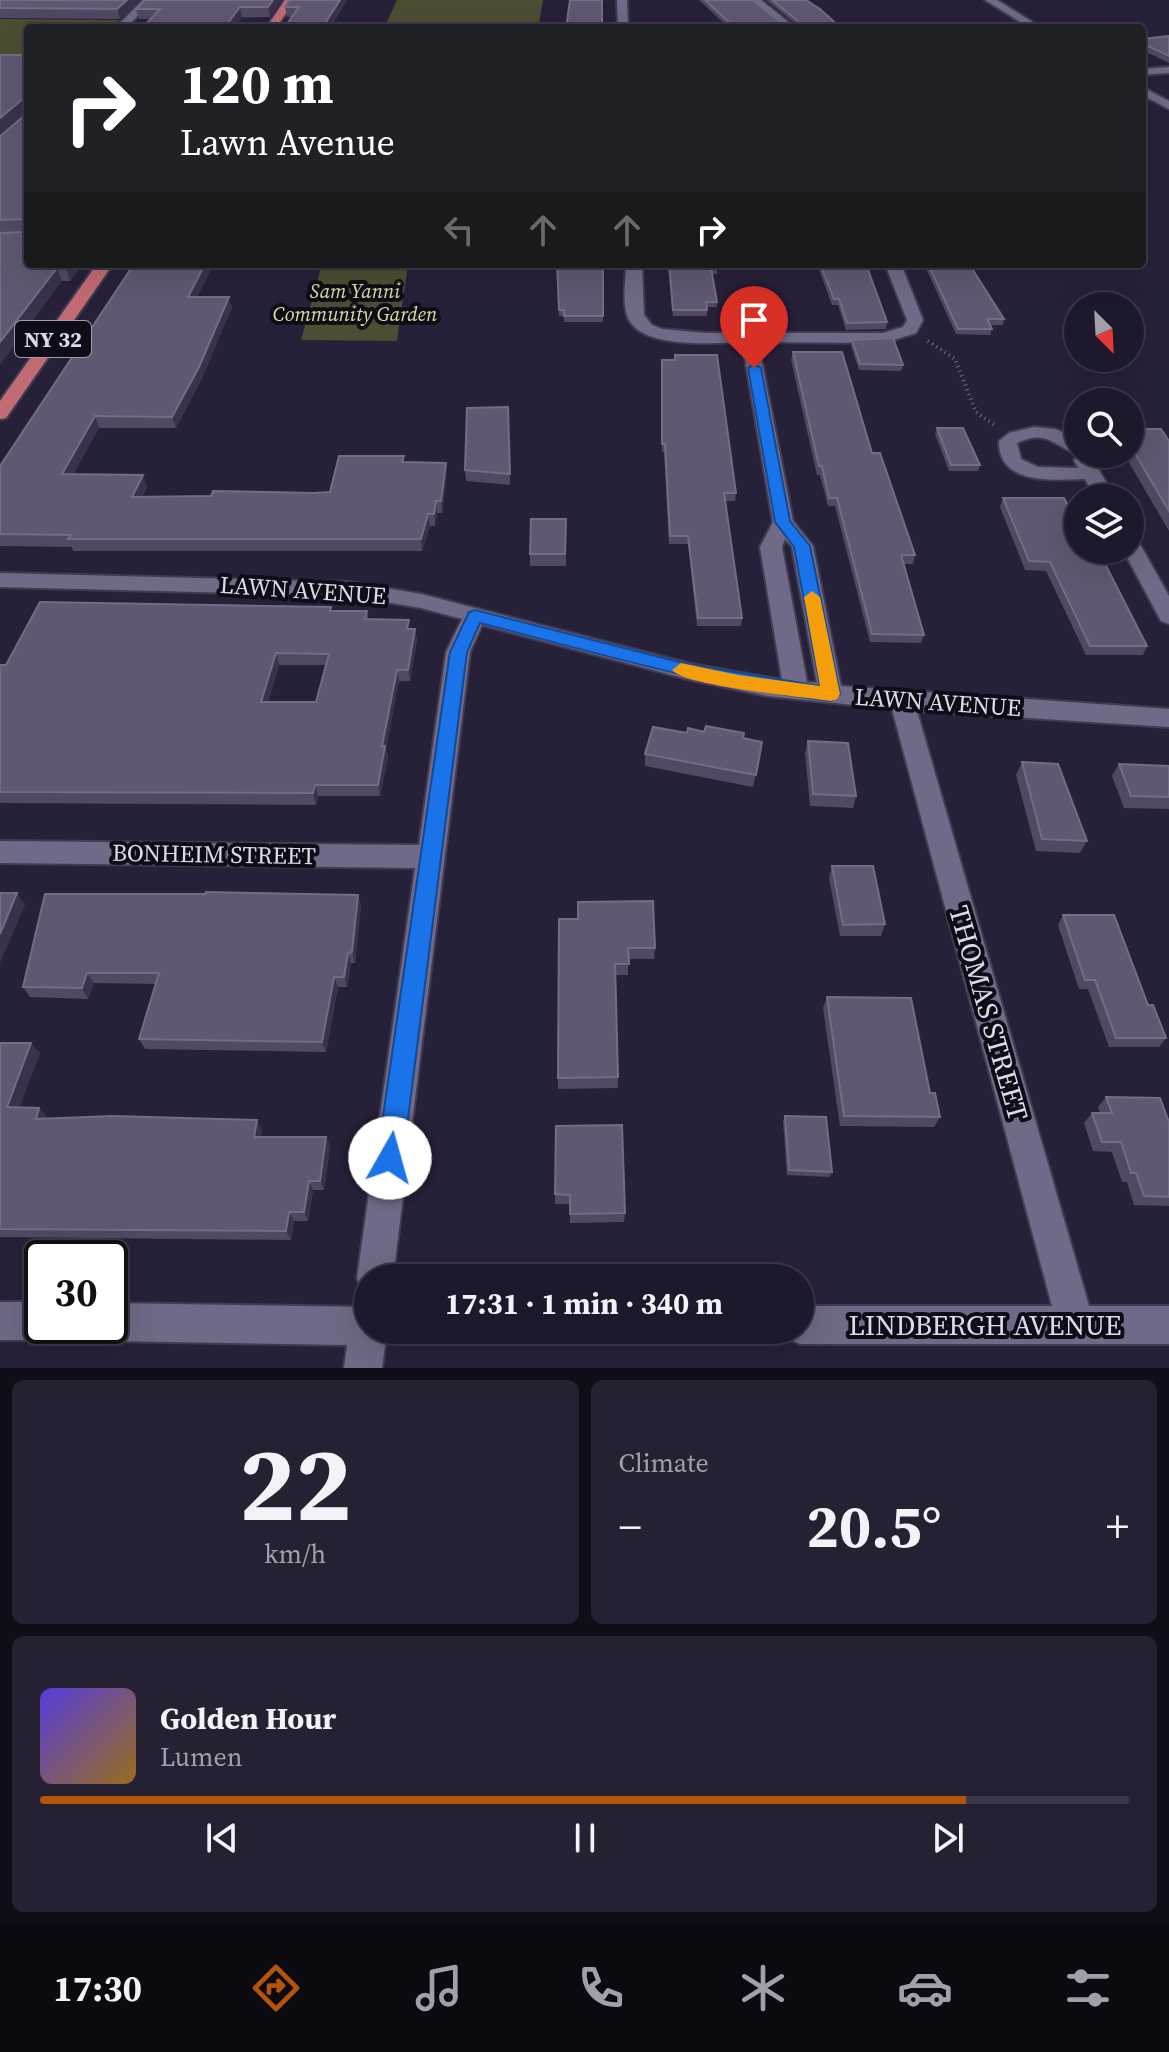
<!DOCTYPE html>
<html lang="en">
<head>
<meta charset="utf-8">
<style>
  body { margin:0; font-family:"Source Serif 4",serif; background:#252133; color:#f1f3f6; height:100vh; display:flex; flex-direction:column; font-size:30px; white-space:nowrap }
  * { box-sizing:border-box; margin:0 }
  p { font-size:26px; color:#a0a0a9 }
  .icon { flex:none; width:44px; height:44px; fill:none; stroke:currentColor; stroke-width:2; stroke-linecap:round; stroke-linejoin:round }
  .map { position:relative; height:1368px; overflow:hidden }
  .drawer { display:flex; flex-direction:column; gap:12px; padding:12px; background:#100d18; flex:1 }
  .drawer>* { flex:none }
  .hud { position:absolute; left:24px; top:24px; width:1122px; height:244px; border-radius:8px; box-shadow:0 8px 32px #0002,0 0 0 2px #3b3747; background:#202124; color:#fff; overflow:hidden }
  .needle { width:52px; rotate:156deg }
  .controls { position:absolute; left:1064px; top:292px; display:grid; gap:16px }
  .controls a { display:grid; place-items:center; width:80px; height:80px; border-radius:50%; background:#1d182b; box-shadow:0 8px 32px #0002,0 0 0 2px #3b3747; font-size:40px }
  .speed { position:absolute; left:24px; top:1240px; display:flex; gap:16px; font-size:40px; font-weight:700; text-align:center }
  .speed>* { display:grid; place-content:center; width:104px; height:104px; border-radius:50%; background:#1d182b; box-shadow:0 8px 32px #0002,0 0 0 2px #3b3747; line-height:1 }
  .speed .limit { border:4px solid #111; border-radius:12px; background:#fff; color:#111 }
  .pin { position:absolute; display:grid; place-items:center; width:68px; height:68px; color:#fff; margin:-82px -34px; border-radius:50% 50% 50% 0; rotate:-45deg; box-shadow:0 0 8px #0007 }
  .pin .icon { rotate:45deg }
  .me { position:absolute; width:88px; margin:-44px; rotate:7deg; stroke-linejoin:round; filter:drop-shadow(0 0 6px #0008) }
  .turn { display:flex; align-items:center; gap:28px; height:168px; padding:0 24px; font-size:36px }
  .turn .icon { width:104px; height:104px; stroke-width:2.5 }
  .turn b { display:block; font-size:56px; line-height:68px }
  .lanes { display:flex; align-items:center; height:76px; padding:0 24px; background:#0003; justify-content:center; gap:40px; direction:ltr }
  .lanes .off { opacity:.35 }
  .big { font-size:60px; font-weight:700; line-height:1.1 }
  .drawer .card { flex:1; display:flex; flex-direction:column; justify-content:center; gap:12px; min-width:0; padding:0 28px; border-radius:12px; background:#252133 }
  .drawer .dial { align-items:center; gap:0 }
  .dial b { font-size:104px; line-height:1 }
  .song { display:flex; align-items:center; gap:24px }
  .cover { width:96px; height:96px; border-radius:12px; background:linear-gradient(135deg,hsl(250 70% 55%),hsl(40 70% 35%)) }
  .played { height:8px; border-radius:4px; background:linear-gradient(90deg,#b45309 85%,#3b3747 85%) }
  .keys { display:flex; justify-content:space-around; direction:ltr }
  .heat { display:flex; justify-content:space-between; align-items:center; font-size:44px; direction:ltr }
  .drawer .tiles { flex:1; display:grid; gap:12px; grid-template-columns:1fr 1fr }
  .card:last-child { grid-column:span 2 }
  .trip { position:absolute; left:354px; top:1264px; width:460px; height:80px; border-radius:40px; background:#1d182b; box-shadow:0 8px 32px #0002,0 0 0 2px #3b3747; font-weight:700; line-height:80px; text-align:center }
  .dock { display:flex; height:128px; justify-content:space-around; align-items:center; background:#0c0a11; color:#a0a0a9 }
  .dock .icon { width:56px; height:56px }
  .dock .on { color:#b45309 }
  .dock b { font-size:36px; color:#f1f3f6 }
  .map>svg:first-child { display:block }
</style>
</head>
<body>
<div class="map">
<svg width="1169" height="1368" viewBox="0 0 1169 1368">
  <rect width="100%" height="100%" fill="#272039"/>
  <g fill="#4c4d32">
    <path d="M397,0h146l-5,28h-154z"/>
    <path d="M0,19h1l118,1 -9,8h-82v29h-28z"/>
    <path d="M322,264h86l-11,77 -96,-1z"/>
  </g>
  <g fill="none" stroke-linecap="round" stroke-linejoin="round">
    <defs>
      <g id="minor">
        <path d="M143,0h10l-27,28h-11z"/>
        <path d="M617,0h10l1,28h-10z"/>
        <path d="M750,0h11l35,28h-11z"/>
        <path d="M985,0h12l45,28h-12z"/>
        <path d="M1169,67v6l-27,2v-6z"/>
        <path d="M1142,87l27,14v8l-27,-14z"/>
        <path d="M626,264h16l2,51 8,10 10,4 44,4h177l20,-6 4,-7 -22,-56h16l22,56 -7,13 -32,10 -126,-1 35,179 20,25 28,140 328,23v18l-252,-16 172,595h80v38h-369l-13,-6 -4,-8h17v-24h252l-160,-597 -125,-13 -76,-16 -209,-55 -12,27 -77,626h-25v15l-6,-2 -5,-13 58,-410 -415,-5v-22l419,4 27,-193 16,-33 -41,-11 -71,-12 -350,-9v-14l350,9 71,12 270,70 91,16 -22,-133 13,-25 -31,-180c-29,1 -97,7 -113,-22 -8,-16 -3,-39 -3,-56zM785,539l7,8 25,136 -10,-1 -25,-135z"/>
        <path d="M1034,427l21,2 23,9v16c-24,-7 -30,-26 -61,-11l4,16 17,8 40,1 -4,-8 3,-4h14l24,42h-20l-10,-19c-32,1 -87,6 -86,-38l10,-8z"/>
        <path d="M1130,537l7,2 32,57v28l-8,-3 -38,-71h7z"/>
        <path d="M0,1302h42v24h17l-4,8 -13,6h-42z"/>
        <path d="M110,1303l258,4v23h19l-5,38h-38l3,-23 -237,-4 -13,-6 -4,-9h17z"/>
      </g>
      <g id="major">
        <path d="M285,0h10l-19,28h-10z"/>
        <path d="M97,264h16l-107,154 -6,1v-18z"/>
      </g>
    </defs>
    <use href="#minor" stroke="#413b51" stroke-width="4"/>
    <use href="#major" stroke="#413b51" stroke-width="4"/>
    <path stroke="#746e84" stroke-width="4" stroke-dasharray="1 4" stroke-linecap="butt" d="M928,341l27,18 21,53 20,14"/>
    <use href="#minor" fill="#706987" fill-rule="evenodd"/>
    <use href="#major" fill="#c26b74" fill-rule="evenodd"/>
  </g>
  <g fill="#514963" fill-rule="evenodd">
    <path d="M0,0h140l-20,19 -120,-1z"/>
    <path d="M145,0h136l-11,17 -131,2 -3,-10z"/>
    <path d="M347,0l-17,28h-46l8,-11h-5l-2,-10z"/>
    <path d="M699,0h54l31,25h13l-31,-25h40l35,28h-112z"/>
    <path d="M1169,36v27l-27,-13v-11z"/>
    <path d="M0,55h28l55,209 -13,17h-8l-62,-48v-97l26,-22v-2l-26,21z"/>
    <path d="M557,264h46v58h-39v-6h-5z"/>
    <path d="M668,264h49v10h-5l5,28v5h-10v9h-34z"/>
    <path d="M817,264h49l21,58 -1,7 -40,1 -8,-25h-6z"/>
    <path d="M924,264h36l44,55 -1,6h-13l2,4 -2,6 -34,-1z"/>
    <path d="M211,270l-15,27 36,10 -30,71 -26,50h-77l-26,46 70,1 4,12 -5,10 172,-4 16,-1 74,-36v6l43,12 -5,39h-5l-2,13h-5l-8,25h-349l-1,-4 -72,-1v-80z"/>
    <path d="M852,340l51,25 -2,6 -42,-1 -8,-24z"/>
    <path d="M793,352l79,101 43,102 -2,9h-10l21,71 -3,8 -51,-1 -35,-136h-7l-8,-31h-3l-26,-115z"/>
    <path d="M675,355l61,138 -1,8h-10l17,117 -1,8h-44l-9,-82h-19l-5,-92h-2v-92h13z"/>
    <path d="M508,407l2,78 -44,-4 -1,-11z"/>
    <path d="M937,428l43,37 -2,6h-29l-14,-37z"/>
    <path d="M1130,429l39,12v90l-45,-77h6z"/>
    <path d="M1003,498l144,148 -4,9h-57l-40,-84 -21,-1 -25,-63z"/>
    <path d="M566,519v47h-36v-12z"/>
    <path d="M332,611h35l1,8 43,10h4l2,11 -7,41h-11l-13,68 2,8 -8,39h-62l-2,9 -316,-2v-138zM279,665h47l-10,37h-48z"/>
    <path d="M687,733l56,5 19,4 -9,45 -108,-21v-12z"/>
    <path d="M808,741l48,55 -3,12 -43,-2 -5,-53z"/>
    <path d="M1022,762l65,79 -7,12 -44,-2 -20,-76z"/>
    <path d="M1119,764l50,2v43l-45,-1 -12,-32z"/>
    <path d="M832,866l53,58 -4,12h-41l-11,-58z"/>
    <path d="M358,895l3,11 -6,57h-4l-4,24h-9l-12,65 -181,-3 -6,-10 17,-55 -62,-1 -6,16 -58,-2 -7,-10z"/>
    <path d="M1063,915l85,90 18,33 -7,9h-50l-21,-58h-9l-21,-64z"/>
    <path d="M578,919l77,29 -1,11h-26v16h-12l2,113 -60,1v-11z"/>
    <path d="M827,997l103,96 10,24 -6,10 -94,-1 -17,-118z"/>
    <path d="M0,1043l40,10 -21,54 29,11 214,12 -1,7h65l4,9 -6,44h-11l-5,31h-14l-3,19 -291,-3z"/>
    <path d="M1106,1097l63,25v84l-35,-1 -7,-23h-5l-10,-30 -19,-1 -9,-28 8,-10h8l-2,-6z"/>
    <path d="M785,1116l47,56 -2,5 -43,-2 -4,-54z"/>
    <path d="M556,1126l69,87 -1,9 -54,1v-19h-15z"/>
  </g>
  <g fill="#3a324c">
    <path d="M127,0h13l-20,19 -3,-10z"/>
    <path d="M273,0h8l-11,17 -2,-10z"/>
    <path d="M340,0h7l-17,28h-8z"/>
    <path d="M240,7l2,10 -8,11h-10z"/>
    <path d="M24,98l4,12 -28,23v-15z"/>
    <path d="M68,264h15l-13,17 -4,-13z"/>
    <path d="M204,264h5l2,6 -20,38 -3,-11z"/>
    <path d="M57,268l5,13 -62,84v-23z"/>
    <path d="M229,297l3,10 -30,71 -26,50 -4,-11z"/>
    <path d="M95,416l4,12 -32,58 -5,-12z"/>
    <path d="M446,463l1,11 -5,39 -1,-12z"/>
    <path d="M143,475l4,12 -11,21 -4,-11z"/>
    <path d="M436,501l1,12 -2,13 -1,-12z"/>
    <path d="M428,514l2,12 -8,25 -1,-12z"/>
    <path d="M415,629l2,11 -7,41 -2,-11z"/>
    <path d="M276,653l3,12 -15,49 -3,-12z"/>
    <path d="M397,670l2,11 -13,68 2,8 -8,39 -2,-11 4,-39z"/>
    <path d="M315,785l3,11 -2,9 -3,-12z"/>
    <path d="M17,893l8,12 -25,58v-29z"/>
    <path d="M358,895l3,11 -6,57 -3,-11z"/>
    <path d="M348,953l3,10 -4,24 -3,-10z"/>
    <path d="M87,973l7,10 -6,16 -6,-11z"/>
    <path d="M334,977l4,10 -12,65 -4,-10z"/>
    <path d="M31,1043l9,10 -24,64 -9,-10z"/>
    <path d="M39,1108l9,10 -12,1z"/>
    <path d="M257,1120l5,10 -3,17 -5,-10z"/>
    <path d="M326,1137l4,9 -6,44 -4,-9z"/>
    <path d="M309,1181l4,9 -5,31 -4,-9z"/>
    <path d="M289,1212l5,9 -3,19 -5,-9z"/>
  </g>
  <g fill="#605872" stroke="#736c85" stroke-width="2" fill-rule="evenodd">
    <path d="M0,0h127l-10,9 -117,-1z"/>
    <path d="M145,0h128l-5,7h-28l-16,21h-82l18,-19h-24z"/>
    <path d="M289,0h51l-18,28h-38l15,-21h-14z"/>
    <path d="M570,0h32v28h-36z"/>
    <path d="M705,0h48l31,25h15l-1,-4 -26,-21h34l14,9 21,19h-106z"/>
    <path d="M1169,36v20l-27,-13v-4z"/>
    <path d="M0,55h28v209h40l-2,4h-9l-57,74v-109l25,-1 1,-10 -3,-3 -23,1v-84l26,-22 1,-13 -3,-3 -24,20z"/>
    <path d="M134,264h71l-17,33h41l-30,70 -27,50 -77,-1 -33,58 81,1 -11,22 79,-1 2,-5 101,2 16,-1 9,-36h65l-2,6 44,1 -5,38h-5l-2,13h-6l-7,25h-353l3,-4 -71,-1v-68z"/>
    <path d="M557,264h46v52h-39v-6h-5z"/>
    <path d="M669,264h48v4h-6l6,34h-11l1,8h-34z"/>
    <path d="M820,264h46l21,58 -40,1 -8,-24h-5z"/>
    <path d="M928,264h32l2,3h9l33,52h-17l5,10h-34z"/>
    <path d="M893,338l10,27 -43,-1 -8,-24z"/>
    <path d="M793,352h49l30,101h8l35,102h-14l23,80 -52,-1 -35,-136h-8l-7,-32h-3z"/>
    <path d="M675,355h42l19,138h-12l18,125h-44l-10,-82h-18l-5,-92h-3v-84h13z"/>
    <path d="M508,407l2,67 -45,-4 2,-62z"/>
    <path d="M937,428h26l17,37h-29z"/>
    <path d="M1130,429h31l8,12v70l-39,-66z"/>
    <path d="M1003,498h61l6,11 7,1 1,2v38h20l49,96h-57l-40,-84 -21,-1z"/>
    <path d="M531,519h35l-1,35h-35z"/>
    <path d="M40,602l291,5 -1,4h37l-2,8 44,1 -2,9h8l-7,41h-11l-15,76h3l-7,39h-63l-2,8 -313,-1v-127h6zM276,653l53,1 -13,48h-55z"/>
    <path d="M706,726l38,7 -1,5 19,4 -6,33 -111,-21 8,-27 34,6 1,-5 16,4z"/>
    <path d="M808,741l40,2 8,53 -43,-2z"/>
    <path d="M1022,762l36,2 29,77 -45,-2z"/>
    <path d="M1119,764l50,2v31l-38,-1z"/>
    <path d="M832,866h41l12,58 -42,1z"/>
    <path d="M206,892l152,3 -6,57 -4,1 -4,24h-10l-12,65 -183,-3 20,-66h-72l-5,15 -59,-1 22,-93h160z"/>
    <path d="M0,893h17l-17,41z"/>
    <path d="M653,901l2,47h-27l1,16h-14l3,113 -60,1 1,-159h19v-17z"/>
    <path d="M1063,915h51l34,90h5l13,33h-50l-21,-58h-10z"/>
    <path d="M827,997l84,1 19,95h5l5,24 -96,-1z"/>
    <path d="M0,1043h31l-24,64 32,1 -3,11 77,-3 144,4 -3,17h72l-6,44h-11l-5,31h-15l-3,19 -286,-2z"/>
    <path d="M1106,1097l54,1 9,24v75l-25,-1 -8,-23h-5l-10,-31h-19l-10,-29h20z"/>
    <path d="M785,1116l41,1 6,55 -43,-2z"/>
    <path d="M622,1125l3,88 -55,1v-19l-15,-1 1,-68z"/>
  </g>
  <path fill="#1a73e8" stroke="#114b97" stroke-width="2" d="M754,364l7,4 29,153 20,25 30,148 -9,7c-120,-14 -234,-48 -351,-78l-13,29 -64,506 -4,9 -9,4 -9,-4 -4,-9 73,-506 19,-40 6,-2 216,55 129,21 -26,-139 -19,-25 -27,-154z"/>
  <path fill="#f59e0b" d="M812,591l8,6 20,97 -3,5 -6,2c-26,-4 -146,-15 -159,-31l9,-7 57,12 82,11 -16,-89z"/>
  <g text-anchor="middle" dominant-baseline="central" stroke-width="8" stroke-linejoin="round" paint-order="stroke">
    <g font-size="20" font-style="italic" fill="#dbdea4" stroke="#0f0c17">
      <text x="355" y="291">Sam Yanni<tspan x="355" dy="23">Community Garden</tspan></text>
    </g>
    <rect fill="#0f0c17" stroke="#9f9cab" stroke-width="2" x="15" y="321" width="76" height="36" rx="6"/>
    <g font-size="22" font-weight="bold" fill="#ddd9eb">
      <text x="53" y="339">NY 32</text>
    </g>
    <g font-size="24" fill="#ddd9eb" stroke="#0f0c17">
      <text transform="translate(303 590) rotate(4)">LAWN AVENUE</text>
      <text transform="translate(938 702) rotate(4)">LAWN AVENUE</text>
      <text transform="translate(214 854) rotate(1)">BONHEIM STREET</text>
    </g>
    <g font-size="28" fill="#ddd9eb" stroke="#0f0c17">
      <text transform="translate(989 1013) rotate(74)">THOMAS STREET</text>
      <text x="985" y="1325">LINDBERGH AVENUE</text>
    </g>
  </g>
</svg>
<div class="controls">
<a><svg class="needle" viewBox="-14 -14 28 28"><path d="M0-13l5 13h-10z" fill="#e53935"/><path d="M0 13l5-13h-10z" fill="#a0a0a9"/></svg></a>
<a><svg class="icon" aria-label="search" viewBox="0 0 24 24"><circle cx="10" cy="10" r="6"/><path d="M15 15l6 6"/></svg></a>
<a><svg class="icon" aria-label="layers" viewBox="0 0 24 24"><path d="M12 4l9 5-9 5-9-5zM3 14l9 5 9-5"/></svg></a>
</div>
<div class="speed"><div class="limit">30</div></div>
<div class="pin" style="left:754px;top:368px;background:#d93025"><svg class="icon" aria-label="arrive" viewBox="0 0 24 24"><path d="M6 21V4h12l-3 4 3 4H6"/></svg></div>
<svg class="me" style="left:390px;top:1158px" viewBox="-20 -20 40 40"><circle r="19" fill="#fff"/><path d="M0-13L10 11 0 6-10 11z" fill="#1a73e8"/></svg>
<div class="trip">17:31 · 1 min · 340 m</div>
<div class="hud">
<div class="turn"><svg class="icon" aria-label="right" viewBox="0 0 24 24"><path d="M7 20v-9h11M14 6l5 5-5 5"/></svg><div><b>120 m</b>Lawn Avenue</div></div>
<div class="lanes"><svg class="icon off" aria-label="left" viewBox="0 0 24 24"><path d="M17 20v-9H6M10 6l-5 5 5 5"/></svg><svg class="icon off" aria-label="ahead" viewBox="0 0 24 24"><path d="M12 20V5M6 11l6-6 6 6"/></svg><svg class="icon off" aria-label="ahead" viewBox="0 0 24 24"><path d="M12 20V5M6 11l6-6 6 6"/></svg><svg class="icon" aria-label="right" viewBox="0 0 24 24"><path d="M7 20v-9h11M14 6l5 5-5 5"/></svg></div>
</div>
</div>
<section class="drawer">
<div class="tiles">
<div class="card dial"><b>22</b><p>km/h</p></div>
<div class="card"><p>Climate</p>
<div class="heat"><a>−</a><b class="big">20.5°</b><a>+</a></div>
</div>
<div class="card">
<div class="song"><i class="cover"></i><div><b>Golden Hour</b><p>Lumen</p></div></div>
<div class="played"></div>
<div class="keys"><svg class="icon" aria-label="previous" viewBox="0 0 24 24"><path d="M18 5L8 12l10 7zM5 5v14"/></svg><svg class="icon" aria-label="pause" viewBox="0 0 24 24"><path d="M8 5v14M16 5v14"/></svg><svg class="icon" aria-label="next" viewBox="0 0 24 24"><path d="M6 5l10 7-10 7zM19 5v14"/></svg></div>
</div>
</div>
</section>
<nav class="dock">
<b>17:30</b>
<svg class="icon on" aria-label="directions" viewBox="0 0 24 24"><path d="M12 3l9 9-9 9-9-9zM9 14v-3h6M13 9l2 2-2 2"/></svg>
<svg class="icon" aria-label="music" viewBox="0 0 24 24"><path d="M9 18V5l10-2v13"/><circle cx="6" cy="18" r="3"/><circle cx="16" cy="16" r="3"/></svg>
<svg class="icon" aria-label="phone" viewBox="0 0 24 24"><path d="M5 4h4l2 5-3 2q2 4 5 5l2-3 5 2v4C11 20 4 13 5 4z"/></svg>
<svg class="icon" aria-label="climate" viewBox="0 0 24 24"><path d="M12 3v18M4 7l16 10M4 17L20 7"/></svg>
<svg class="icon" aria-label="car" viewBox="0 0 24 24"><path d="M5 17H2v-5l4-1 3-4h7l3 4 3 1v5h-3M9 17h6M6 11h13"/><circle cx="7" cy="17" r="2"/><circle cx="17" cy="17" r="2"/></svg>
<svg class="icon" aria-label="filters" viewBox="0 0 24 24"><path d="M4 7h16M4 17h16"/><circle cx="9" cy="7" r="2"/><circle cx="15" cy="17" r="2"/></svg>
</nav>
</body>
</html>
